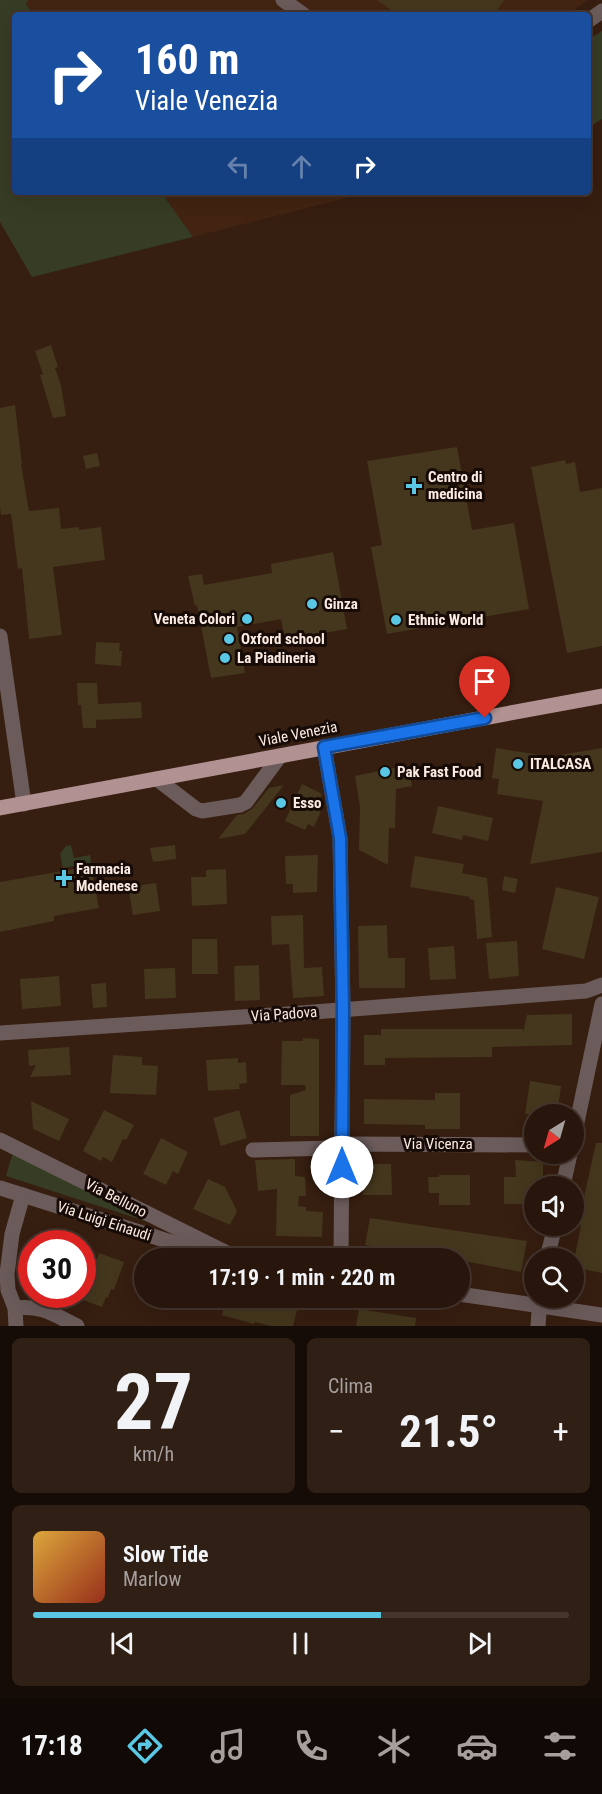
<!DOCTYPE html>
<html lang="it">
<head>
<meta charset="utf-8">
<style>
  body { margin:0; font-family:"Roboto Condensed",sans-serif; background:#301f15; color:#f1f3f6; height:100vh; display:flex; flex-direction:column; font-size:22px; white-space:nowrap }
  * { box-sizing:border-box; margin:0 }
  p { font-size:20px; color:#a59f9d }
  .icon { flex:none; width:33px; height:33px; fill:none; stroke:currentColor; stroke-width:2; stroke-linecap:round; stroke-linejoin:round }
  .map { position:relative; height:1326px; overflow:hidden }
  .details { display:flex; flex-direction:column; gap:12px; padding:12px; background:#160c07; flex:1 }
  .details>* { flex:none }
  .guide { position:absolute; left:12px; top:12px; width:579px; height:183px; border-radius:6px; box-shadow:0 6px 24px #0002,0 0 0 2px #44352d; background:#1a4fa0; color:#fff; overflow:hidden }
  .needle { width:39px; rotate:217deg }
  .tools { position:absolute; left:524px; top:1104px; display:grid; gap:12px }
  .tools a { display:grid; place-items:center; width:60px; height:60px; border-radius:50%; background:#28160c; box-shadow:0 6px 24px #0002,0 0 0 2px #44352d; font-size:30px }
  .speed { position:absolute; left:18px; top:1230px; display:flex; gap:12px; font-size:30px; font-weight:700; text-align:center }
  .speed>* { display:grid; place-content:center; width:78px; height:78px; border-radius:50%; background:#28160c; box-shadow:0 6px 24px #0002,0 0 0 2px #44352d; line-height:1 }
  .speed .limit { border:9px solid #d22; background:#fff; color:#111 }
  .pin { position:absolute; display:grid; place-items:center; width:51px; height:51px; color:#fff; margin:-62px -26px; border-radius:50% 50% 50% 0; rotate:-45deg; box-shadow:0 0 6px #0007 }
  .pin .icon { rotate:45deg }
  .me { position:absolute; width:66px; margin:-33px; rotate:0deg; stroke-linejoin:round; filter:drop-shadow(0 0 4px #0008) }
  .turn { display:flex; align-items:center; gap:21px; height:126px; padding:0 24px; font-size:27px }
  .turn .icon { width:78px; height:78px; stroke-width:2.5 }
  .turn b { display:block; font-size:42px; line-height:51px }
  .lanes { display:flex; align-items:center; height:57px; padding:0 24px; background:#0003; justify-content:center; gap:30px; direction:ltr }
  .lanes .off { opacity:.35 }
  .big { font-size:45px; font-weight:700; line-height:1.1 }
  .details .widget { flex:1; display:flex; flex-direction:column; justify-content:center; gap:9px; min-width:0; padding:0 21px; border-radius:9px; background:#301f15 }
  .details .dial { align-items:center; gap:0 }
  .dial b { font-size:78px; line-height:1 }
  .song { display:flex; align-items:center; gap:18px }
  .cover { width:72px; height:72px; border-radius:9px; background:linear-gradient(135deg,hsl(40 70% 55%),hsl(10 70% 35%)) }
  .played { height:6px; border-radius:3px; background:linear-gradient(90deg,#5ac8e5 65%,#44352d 65%) }
  .keys { display:flex; justify-content:space-around; direction:ltr }
  .heat { display:flex; justify-content:space-between; align-items:center; font-size:33px; direction:ltr }
  .details .tiles { flex:1; display:grid; gap:12px; grid-template-columns:1fr 1fr }
  .widget:last-child { grid-column:span 2 }
  .trip { position:absolute; left:134px; top:1248px; width:336px; height:60px; border-radius:30px; background:#28160c; box-shadow:0 6px 24px #0002,0 0 0 2px #44352d; font-weight:700; line-height:60px; text-align:center }
  .menu { display:flex; height:96px; justify-content:space-around; align-items:center; background:#100905; color:#a59f9d }
  .menu .icon { width:42px; height:42px }
  .menu .current { color:#5ac8e5 }
  .menu b { font-size:27px; color:#f1f3f6 }
  .map>svg:first-child { display:block }
</style>
</head>
<body>
<div class="map">
<svg width="602" height="1326" viewBox="0 0 602 1326">
  <rect width="100%" height="100%" fill="#361e10"/>
  <g fill="#432412">
    <path d="M28,0h560l-21,15h-533l-8,-11z"/>
    <path d="M161,192h209l-177,45z"/>
  </g>
  <g fill="#373c24">
    <path d="M0,0h28l-2,4 8,11h-19v177h146l32,45 -161,40 -32,-55z"/>
    <path d="M602,31v88l-14,9v-88z"/>
    <path d="M71,845l3,13 16,-3 1,8 -28,5 -3,-14 6,-8z"/>
    <path d="M13,1152l138,71 -145,-47z"/>
  </g>
  <g fill="#44371d">
    <path d="M377,0h127l-10,15h-96z"/>
    <path d="M51,345l7,22 -3,1 6,17 5,31 -13,2 -13,-43 3,-1 -8,-23z"/>
    <path d="M15,405l7,59h-1l8,47 30,-3 2,21 18,-2v3l22,-3 4,33 -52,7 9,68 -33,4 -7,-71 -4,1 -7,-55 -10,1 -1,-8v-99z"/>
    <path d="M457,447l15,83 42,-7 15,86 -142,25 -16,-87 11,-2 -15,-84z"/>
    <path d="M97,453l3,13 -14,3 -3,-13z"/>
    <path d="M565,460l1,4 9,-2 5,30 22,-4v158l-35,7 -36,-186z"/>
    <path d="M333,552l14,77 -62,11 -4,-21 -44,8 8,46 -34,5 -14,-73 -2,1 -7,-30 14,-2 2,11 68,-12 -1,-9z"/>
    <path d="M96,642l24,1 -1,8h3l-1,15 -26,-2z"/>
    <path d="M77,683h20l1,21 43,-2 1,16 -46,2v8h-13l-2,-23h-3z"/>
    <path d="M496,748l64,10v-3l42,-7v104l-72,12 13,-63 -46,-7 2,-15 -7,-1z"/>
    <path d="M408,765l4,21 -16,3 -1,39h-6l-1,37 -29,-15 1,-43 -5,-31z"/>
    <path d="M302,784l20,10 -7,15 6,2 -7,16 -6,-3 -3,6 -20,-9z"/>
    <path d="M284,785l-39,49 -27,5 19,-24 7,-1 9,-6 16,-20z"/>
    <path d="M438,806l55,12 -5,23 -25,-6 -1,5 -30,-7z"/>
    <path d="M175,845l1,14 -23,3 -3,-14z"/>
    <path d="M318,855l-1,37 -24,1v-9h-7l-1,-28z"/>
    <path d="M415,856l49,8 -2,9 25,5 5,59 -15,2 -3,-39 -5,-1 1,-2 -60,-10z"/>
    <path d="M91,866l8,42 -45,8v5l-54,11v-50z"/>
    <path d="M226,869l1,35 -35,2 -1,-29h15v-7z"/>
    <path d="M504,876l14,3 -3,14 -13,-3z"/>
    <path d="M156,883l4,28 -27,4 -5,-28z"/>
    <path d="M556,887l43,10 -15,62 -42,-10z"/>
    <path d="M303,915l1,53 18,-1 2,29 -31,2 -4,-54 -17,1 -1,-29z"/>
    <path d="M387,925l1,33h17v30h-46l-1,-62z"/>
    <path d="M192,939h25l1,35h-26z"/>
    <path d="M517,941l2,35 -30,3 -3,-36z"/>
    <path d="M454,946l2,33 -26,1 -2,-32z"/>
    <path d="M259,965l1,35 -25,1 -1,-35z"/>
    <path d="M175,968l1,30 -31,1 -1,-30z"/>
    <path d="M59,976l2,30 -39,3 -2,-30z"/>
    <path d="M106,983l1,24 -14,1 -2,-24z"/>
    <path d="M572,1014v31l-80,2v10l-107,1v7h-21v-30h17v-6h142v4l4,-18z"/>
    <path d="M303,1038l16,1v97h-29v-41l16,-5 -1,-5h-24l1,-44h21z"/>
    <path d="M69,1047l2,28 -41,2 6,-12 -7,1 -1,-16z"/>
    <path d="M113,1055l29,2v8l16,1 -2,29 -46,-2z"/>
    <path d="M238,1058v5l8,-1 1,21 -8,1 1,5 -32,2 -2,-31z"/>
    <path d="M530,1081l31,5 -4,28h-32z"/>
    <path d="M435,1093h25v36h-35v-4l-61,-1v-25l71,1z"/>
    <path d="M31,1101l38,18 -10,22 -26,-12z"/>
    <path d="M104,1110l30,15 -8,15 -3,-1 -11,23 -9,-5 -2,4 -18,-10z"/>
    <path d="M239,1110l8,28 -26,8 -8,-28z"/>
    <path d="M161,1138l27,14 -10,22 -5,-3 -7,14 -23,-11z"/>
    <path d="M596,1143h6v130l-29,-6 8,-42 -3,-1z"/>
    <path d="M295,1159v17l10,1 1,19h-7l-1,10 8,1v4l17,1 -1,25 -46,-1 1,-47 -19,2 -3,-31z"/>
    <path d="M515,1160l28,2v22h-9v20h-30v-27h12z"/>
    <path d="M363,1164h28l1,31h-29z"/>
    <path d="M439,1175h31v30h-31v-12h-10l-1,-16h11z"/>
    <path d="M208,1179l17,8 12,24 -7,14 -37,-16z"/>
    <path d="M370,1218l157,23 -6,31 -62,-12v-2h-31l1,-3 -64,-10z"/>
    <path d="M99,1253l25,9 -10,28 -3,-1 -3,9 -2,-1 -4,10 -22,-8 2,-5 5,-18 4,1z"/>
    <path d="M227,1298h73l-7,28h-22l-16,-4 -1,2 -32,-9z"/>
    <path d="M359,1309l57,9 -1,8h-59z"/>
  </g>
  <g fill="none" stroke-linecap="round" stroke-linejoin="round">
    <g stroke="#6b5b5b" stroke-width="15">
      <path d="M283,0l21,15"/>
      <path d="M588,21l14,-10"/>
      <path d="M0,636l24,168"/>
      <path d="M324,747l16,91 3,171 -2,249"/>
      <path d="M157,779l39,30 6,2 38,-6 6,-3 34,-46"/>
      <path d="M0,1033l288,-19 298,-23 16,-6"/>
      <path d="M0,1140l233,116"/>
      <path d="M573,1141l29,-137"/>
      <path d="M253,1150l79,-2 10,-4 192,1"/>
      <path d="M563,1186l7,-32"/>
      <path d="M0,1188l174,55 70,15"/>
      <path d="M547,1258l8,-32"/>
      <path d="M459,1294l143,21"/>
      <path d="M15,1308c27,-3 38,6 62,18"/>
      <path d="M16,1326l-1,-18 -7,-18 -1,-16 5,-40 11,-39"/>
      <path d="M538,1326l2,-28"/>
    </g>
    <path stroke="#b19192" stroke-width="15" d="M0,808l602,-112"/>
  </g>
  <g fill="none" stroke-linecap="round" stroke-linejoin="round">
    <defs>
      <path id="route" d="M342,1167l1,-158 -3,-171 -16,-91 161,-29"/>
    </defs>
    <use href="#route" stroke="#114b97" stroke-width="15"/>
    <use href="#route" stroke="#1a73e8" stroke-width="10"/>
  </g>
  <g fill="#5ac8e5" stroke="#160b06" stroke-width="2">
    <path d="M411 477h6v6h6v6h-6v6h-6v-6h-6v-6h6z"/>
    <circle cx="312" cy="604" r="6"/>
    <circle cx="247" cy="619" r="6"/>
    <circle cx="396" cy="620" r="6"/>
    <circle cx="229" cy="639" r="6"/>
    <circle cx="225" cy="658" r="6"/>
    <circle cx="518" cy="764" r="6"/>
    <circle cx="385" cy="772" r="6"/>
    <circle cx="281" cy="803" r="6"/>
    <path d="M61 869h6v6h6v6h-6v6h-6v-6h-6v-6h6z"/>
  </g>
  <g text-anchor="middle" dominant-baseline="central" stroke-width="6" stroke-linejoin="round" paint-order="stroke">
    <g font-size="15" font-weight="bold" fill="#fcebe2" stroke="#160b06" text-anchor="start">
      <text x="428" y="477">Centro di<tspan x="428" dy="17">medicina</tspan></text>
      <text x="324" y="604">Ginza</text>
      <text x="235" y="619" text-anchor="end">Veneta Colori</text>
      <text x="408" y="620">Ethnic World</text>
      <text x="241" y="639">Oxford school</text>
      <text x="237" y="658">La Piadineria</text>
      <text x="530" y="764">ITALCASA</text>
      <text x="397" y="772">Pak Fast Food</text>
      <text x="293" y="803">Esso</text>
      <text x="76" y="869">Farmacia<tspan x="76" dy="17">Modenese</tspan></text>
    </g>
    <g font-size="15" fill="#fcebe2" stroke="#160b06">
      <text transform="translate(298 734) rotate(-11)">Viale Venezia</text>
      <text transform="translate(284 1014) rotate(-4)">Via Padova</text>
      <text x="438" y="1144">Via Vicenza</text>
      <text transform="translate(116 1198) rotate(27)">Via Belluno</text>
      <text transform="translate(104 1221) rotate(18)">Via Luigi Einaudi</text>
    </g>
  </g>
</svg>
<div class="tools">
<a><svg class="needle" viewBox="-14 -14 28 28"><path d="M0-13l5 13h-10z" fill="#e53935"/><path d="M0 13l5-13h-10z" fill="#a59f9d"/></svg></a>
<a><svg class="icon" aria-label="sound" viewBox="0 0 24 24"><path d="M4 9h4l5-4v14l-5-4H4zM17 9q2 3 0 6"/></svg></a>
<a><svg class="icon" aria-label="search" viewBox="0 0 24 24"><circle cx="10" cy="10" r="6"/><path d="M15 15l6 6"/></svg></a>
</div>
<div class="speed"><div class="limit">30</div></div>
<div class="pin" style="left:485px;top:718px;background:#d93025"><svg class="icon" aria-label="arrive" viewBox="0 0 24 24"><path d="M6 21V4h12l-3 4 3 4H6"/></svg></div>
<svg class="me" style="left:342px;top:1167px" viewBox="-20 -20 40 40"><circle r="19" fill="#fff"/><path d="M0-13L10 11 0 6-10 11z" fill="#1a73e8"/></svg>
<div class="trip">17:19 · 1 min · 220 m</div>
<div class="guide">
<div class="turn"><svg class="icon" aria-label="right" viewBox="0 0 24 24"><path d="M7 20v-9h11M14 6l5 5-5 5"/></svg><div><b>160 m</b>Viale Venezia</div></div>
<div class="lanes"><svg class="icon off" aria-label="left" viewBox="0 0 24 24"><path d="M17 20v-9H6M10 6l-5 5 5 5"/></svg><svg class="icon off" aria-label="ahead" viewBox="0 0 24 24"><path d="M12 20V5M6 11l6-6 6 6"/></svg><svg class="icon" aria-label="right" viewBox="0 0 24 24"><path d="M7 20v-9h11M14 6l5 5-5 5"/></svg></div>
</div>
</div>
<section class="details">
<div class="tiles">
<div class="widget dial"><b>27</b><p>km/h</p></div>
<div class="widget"><p>Clima</p>
<div class="heat"><a>−</a><b class="big">21.5°</b><a>+</a></div>
</div>
<div class="widget">
<div class="song"><i class="cover"></i><div><b>Slow Tide</b><p>Marlow</p></div></div>
<div class="played"></div>
<div class="keys"><svg class="icon" aria-label="previous" viewBox="0 0 24 24"><path d="M18 5L8 12l10 7zM5 5v14"/></svg><svg class="icon" aria-label="pause" viewBox="0 0 24 24"><path d="M8 5v14M16 5v14"/></svg><svg class="icon" aria-label="next" viewBox="0 0 24 24"><path d="M6 5l10 7-10 7zM19 5v14"/></svg></div>
</div>
</div>
</section>
<nav class="menu">
<b>17:18</b>
<svg class="icon current" aria-label="directions" viewBox="0 0 24 24"><path d="M12 3l9 9-9 9-9-9zM9 14v-3h6M13 9l2 2-2 2"/></svg>
<svg class="icon" aria-label="music" viewBox="0 0 24 24"><path d="M9 18V5l10-2v13"/><circle cx="6" cy="18" r="3"/><circle cx="16" cy="16" r="3"/></svg>
<svg class="icon" aria-label="phone" viewBox="0 0 24 24"><path d="M5 4h4l2 5-3 2q2 4 5 5l2-3 5 2v4C11 20 4 13 5 4z"/></svg>
<svg class="icon" aria-label="climate" viewBox="0 0 24 24"><path d="M12 3v18M4 7l16 10M4 17L20 7"/></svg>
<svg class="icon" aria-label="car" viewBox="0 0 24 24"><path d="M5 17H2v-5l4-1 3-4h7l3 4 3 1v5h-3M9 17h6M6 11h13"/><circle cx="7" cy="17" r="2"/><circle cx="17" cy="17" r="2"/></svg>
<svg class="icon" aria-label="filters" viewBox="0 0 24 24"><path d="M4 7h16M4 17h16"/><circle cx="9" cy="7" r="2"/><circle cx="15" cy="17" r="2"/></svg>
</nav>
</body>
</html>
